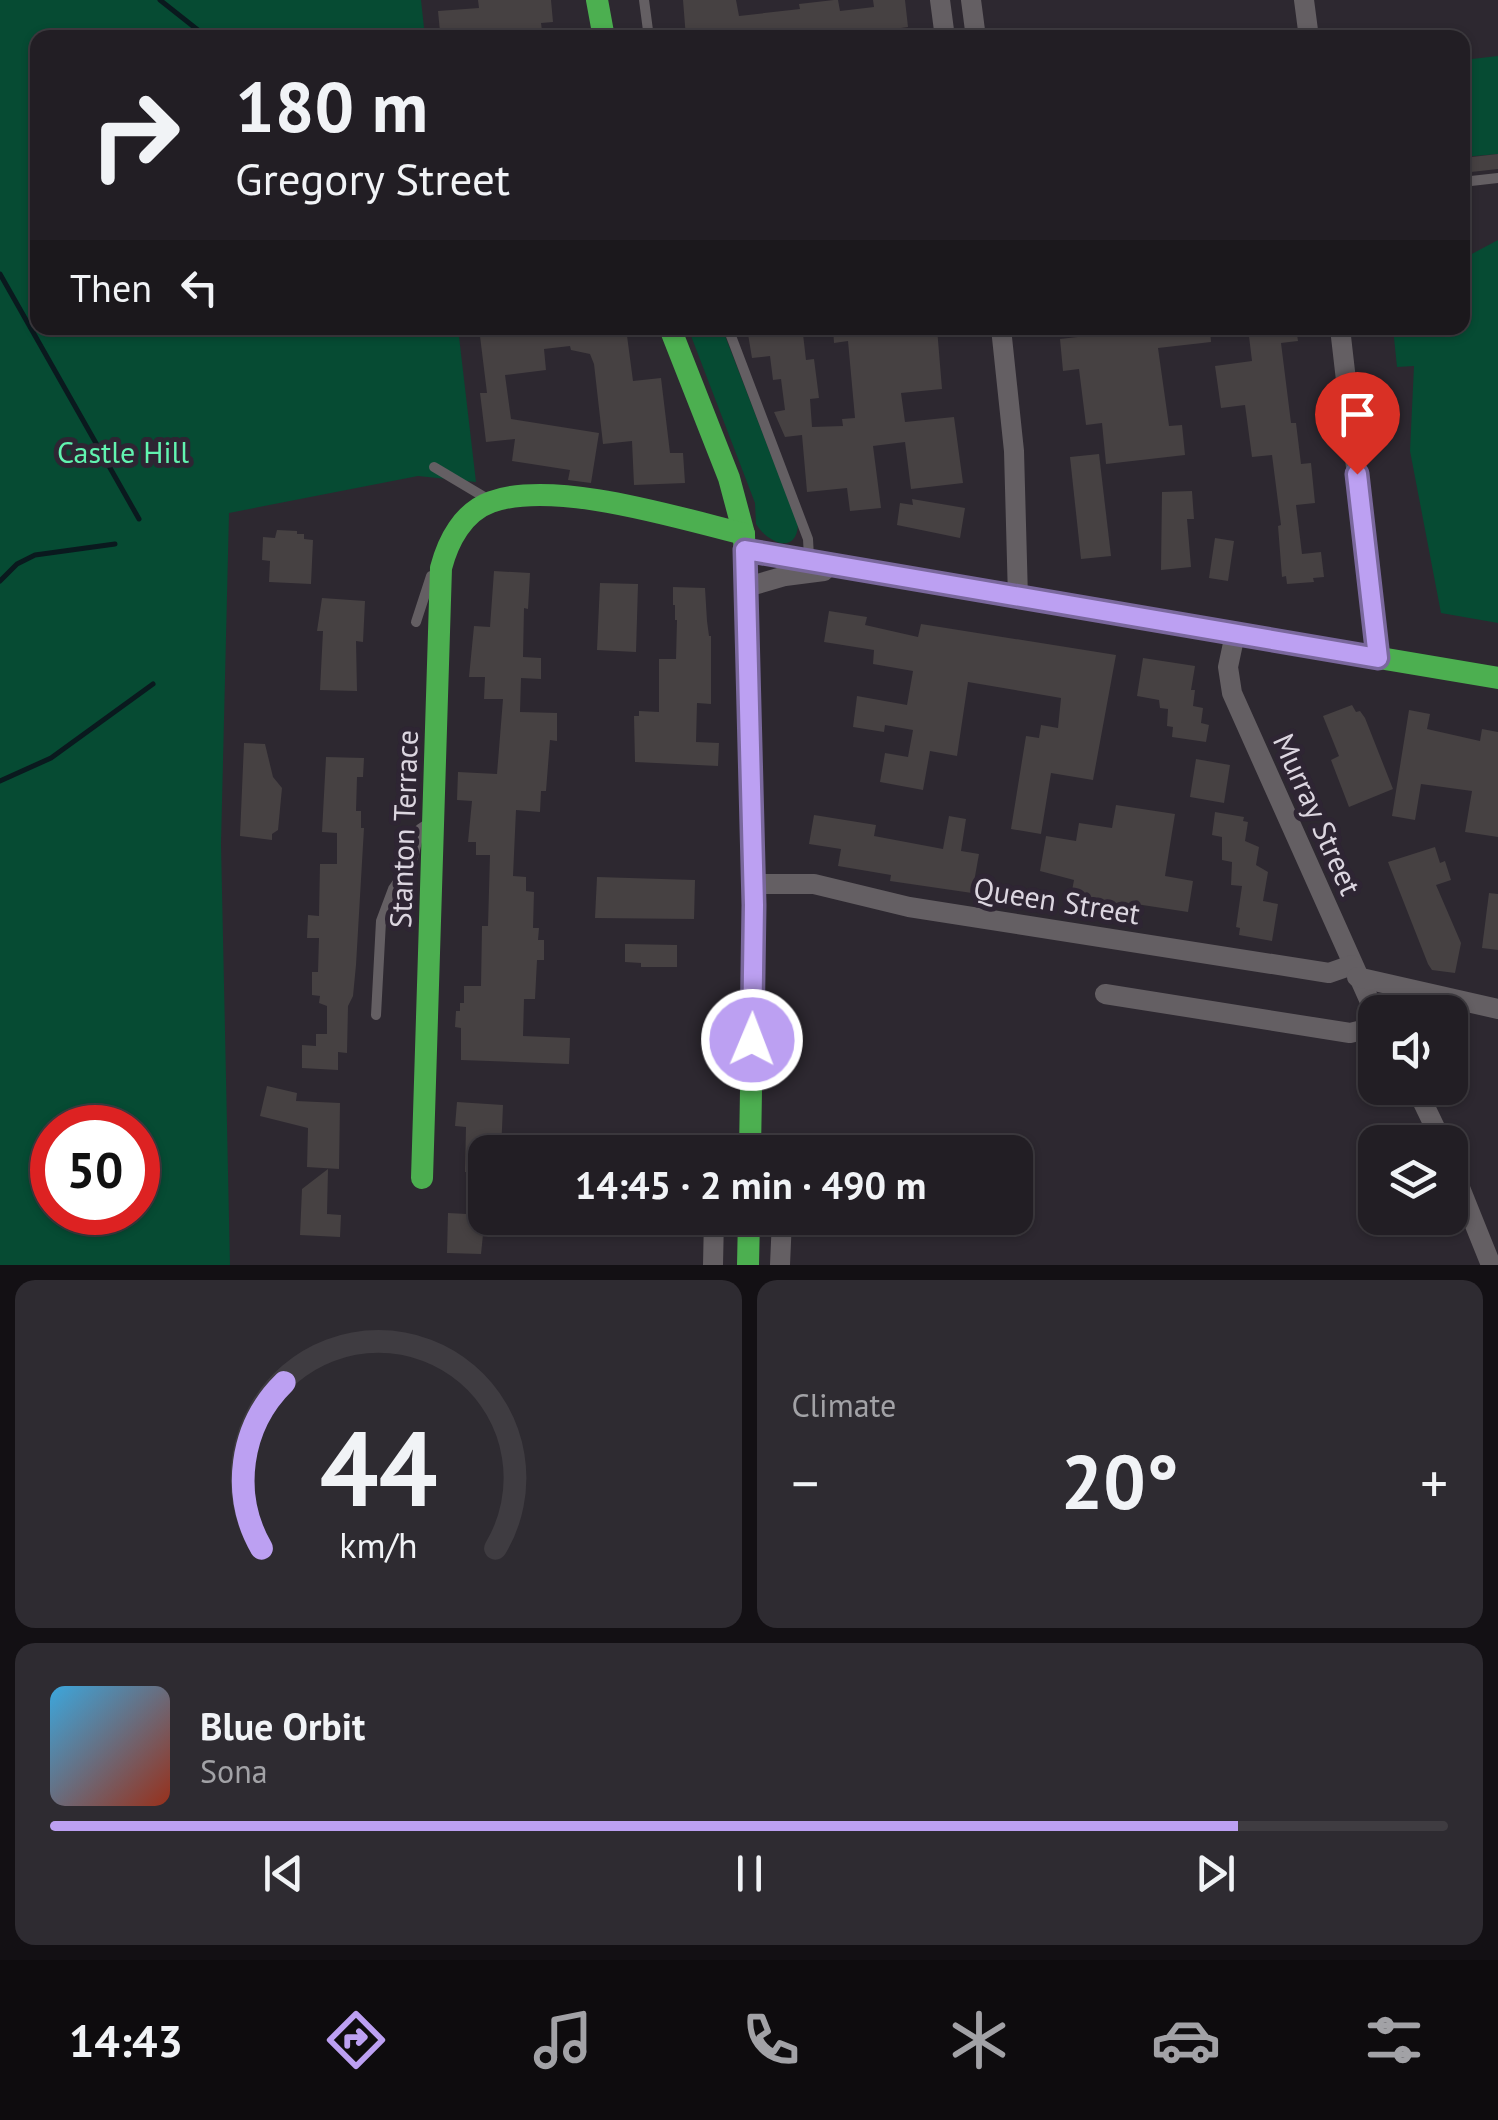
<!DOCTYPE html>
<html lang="en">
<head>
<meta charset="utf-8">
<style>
  body { margin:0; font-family:"PT Sans",sans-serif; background:#2e2b31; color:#f1f3f6; height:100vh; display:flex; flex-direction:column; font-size:38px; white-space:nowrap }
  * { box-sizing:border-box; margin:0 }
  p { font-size:32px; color:#a2a2a6 }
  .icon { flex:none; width:55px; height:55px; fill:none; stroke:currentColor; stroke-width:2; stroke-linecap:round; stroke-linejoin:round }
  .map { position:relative; height:1265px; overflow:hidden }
  .side { display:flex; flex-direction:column; gap:15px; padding:15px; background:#131014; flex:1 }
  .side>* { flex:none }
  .guide { position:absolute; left:30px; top:30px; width:1440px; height:305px; border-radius:20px; box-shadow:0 2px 8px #0004,0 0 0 2px #3f3c41; background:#221e24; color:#f1f3f6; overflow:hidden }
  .controls { position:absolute; left:1358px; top:995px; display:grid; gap:20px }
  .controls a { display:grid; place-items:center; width:110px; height:110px; border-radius:20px; background:#221e24; box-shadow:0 2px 8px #0004,0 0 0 2px #3f3c41; font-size:50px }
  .speed { position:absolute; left:30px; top:1105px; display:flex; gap:20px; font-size:50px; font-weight:700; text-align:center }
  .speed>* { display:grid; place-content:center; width:130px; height:130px; border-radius:50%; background:#221e24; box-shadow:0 2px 8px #0004,0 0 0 2px #3f3c41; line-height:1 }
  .speed .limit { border:15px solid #d22; background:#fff; color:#111 }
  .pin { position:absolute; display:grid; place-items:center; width:85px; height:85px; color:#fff; margin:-102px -42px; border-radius:50% 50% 50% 0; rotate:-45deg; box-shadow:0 0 10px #0007 }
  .pin .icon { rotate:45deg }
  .me { position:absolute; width:110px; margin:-55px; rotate:1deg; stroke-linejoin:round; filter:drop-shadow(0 0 8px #0008) }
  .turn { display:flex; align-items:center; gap:35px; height:210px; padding:0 40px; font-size:45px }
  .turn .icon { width:130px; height:130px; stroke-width:2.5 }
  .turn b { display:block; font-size:70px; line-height:85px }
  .then { display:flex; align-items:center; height:95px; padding:0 40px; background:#0003; gap:20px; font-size:38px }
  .big { font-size:75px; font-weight:800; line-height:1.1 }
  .side .widget { flex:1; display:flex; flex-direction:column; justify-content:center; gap:15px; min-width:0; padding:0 35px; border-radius:20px; background:#2e2b31 }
  .side .dial { align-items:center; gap:0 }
  .dial svg { height:260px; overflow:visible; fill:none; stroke:#3f3c41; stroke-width:7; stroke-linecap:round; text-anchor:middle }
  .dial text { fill:#f1f3f6; stroke:none }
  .song { display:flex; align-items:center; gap:30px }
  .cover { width:120px; height:120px; border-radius:15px; background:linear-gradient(135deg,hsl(200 70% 55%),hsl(10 70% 35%)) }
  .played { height:10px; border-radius:5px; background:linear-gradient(90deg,#bca0f2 85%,#3f3c41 85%) }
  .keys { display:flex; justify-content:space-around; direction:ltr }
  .heat { display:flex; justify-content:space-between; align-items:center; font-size:55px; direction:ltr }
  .side .tiles { flex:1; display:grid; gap:15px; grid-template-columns:1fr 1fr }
  .widget:last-child { grid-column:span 2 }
  .trip { position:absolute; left:468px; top:1135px; width:565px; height:100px; border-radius:20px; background:#221e24; box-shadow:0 2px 8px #0004,0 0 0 2px #3f3c41; font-weight:800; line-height:100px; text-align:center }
  .dock { display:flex; height:160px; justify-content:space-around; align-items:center; background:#0e0c0e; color:#a2a2a6 }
  .dock .icon { width:70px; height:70px }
  .dock .selected { color:#bca0f2 }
  .dock b { font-size:45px; color:#f1f3f6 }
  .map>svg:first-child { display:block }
</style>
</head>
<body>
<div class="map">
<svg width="1498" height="1265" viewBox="0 0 1498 1265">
  <rect width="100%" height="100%" fill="#2d2830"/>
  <g fill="#064b33" fill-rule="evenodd">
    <path d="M0,0h421l4,37 -387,1v290h420l18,154 -58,-6 -189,37 -8,331 9,421h-230zM52,1128h86v84h-86z"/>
    <path d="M1498,56v98l-35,3v-97z"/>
    <path d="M1463,227l5,29 30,-16v383l-57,-10 -31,-162 4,-85 -17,1 -4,-39h69z"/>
    <path d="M688,328h34l76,197c-2,31 -31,17 -42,-1l-1,-21z"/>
  </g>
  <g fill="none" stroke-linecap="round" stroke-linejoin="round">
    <g stroke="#0a191e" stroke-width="5">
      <path d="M160,0l48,38"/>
      <path d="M0,274l139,245"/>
      <path d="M0,581l17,-17 18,-9 80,-11"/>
      <path d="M0,781l51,-23 102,-74"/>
    </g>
  </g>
  <g fill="#464142">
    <path d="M478,0h73l2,22 -12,1 2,15h-72l-1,-8 -30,2 -2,-21 41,-3z"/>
    <path d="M683,0h53l3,16 61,-7 -1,-5 35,-4h4l2,11 34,-4 -1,-7h32l3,27 -21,3v8h-76l-1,-6 -29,6h-95z"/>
    <path d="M1462,154h10v3l26,-3v15l-36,4z"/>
    <path d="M479,328h147l7,53 28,-3 9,75h13l2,30 -51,2 -2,-44 -29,3 -9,-80 -4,-10 -19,-4 -1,-4 -26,3 2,21 -41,5 6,44 88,14 -8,50 -23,-3 2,-10 -58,-9 3,-22 -29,3 -6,-49h7z"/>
    <path d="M747,328h36l1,8 19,-2 3,26 8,-1 5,39 -9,1 2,28 31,-1 -1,-7 13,-1 -7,-77 -14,2 -1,-15h104l5,61 -41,4 4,29 49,-5 9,66 -52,6 -6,-47 -32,4 8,62 -31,3 -3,-23 -40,4 -5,-57 -17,2 -11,-25 11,-2 -4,-31 -8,1 -3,-24 -18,2z"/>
    <path d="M1112,328h98l1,14 -53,6 11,78 13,-1 3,30 -79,9 -4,-41 -16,2 -7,-56 -16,2 -3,-32 52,-6z"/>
    <path d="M1248,328h48l2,13 -17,2 10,80h5l5,41 10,-1 4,40 -19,2 6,49 19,-2 3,25 -11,1 1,4 -27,2 -1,-8 -4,1 -4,-51 3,-1 -9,-70 -20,2 -7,-52 -24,3 -6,-42 37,-5z"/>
    <path d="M1099,454l12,102 -30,3 -11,-102z"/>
    <path d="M1192,491l2,28h-7l4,48 -30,3 1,-78z"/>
    <path d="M912,499l53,9 -5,30 -63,-13 3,-22 13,2z"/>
    <path d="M277,530l20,1v3h7v5l9,1 -2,44 -42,-2 1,-21 -8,-1 1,-23 12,1z"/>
    <path d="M1215,538l19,3 -6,40 -19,-3z"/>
    <path d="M494,571l36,2 -2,36 -4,-1 -1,49 18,1v21l-20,-1 -1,34 37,1v28l-7,-1 -4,51h-5l-1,21 -24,-2 -3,66 13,1v14l8,1 -1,36h6l-1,12h6v20h-7l-2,39h-11l-1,37 47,2 -1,26 -108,-4v-32l-6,-1 1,-16h4v-8h4v-17h17l1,-60h6l2,-71h-14v-13h-8l4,-41 -15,-1 1,-28 39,2 6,-75h-19l1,-22h-16l5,-51 16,1z"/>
    <path d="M600,583l38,1 -2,68 -39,-2z"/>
    <path d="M673,587l32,1 2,33 2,15h2v68l-14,-1 -1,39 23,1 -1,23 -83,-4 -1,-46h5v-5l20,1v-53h17l1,-39h-2v-15h-2z"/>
    <path d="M322,598l43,3 -2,41 -7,-1 1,50 -37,-1 3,-59h-6z"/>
    <path d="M829,611l38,6 -2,8 53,12 3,-13 195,31 -23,125 -42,-7 -10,61 -30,-5 15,-93 13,2 2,-13 17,3 3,-30 -93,-16 -11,74 -27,-5 -7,39 -43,-8 5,-29 23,4 5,-27 -28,-5 -1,7 -31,-5 4,-31 50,9 6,-34 -40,-7 1,-14 -50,-8z"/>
    <path d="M1143,658l52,8 -4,24h4l-2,16 10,2 -2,15 8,2 -3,17 -34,-5 1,-10 -6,-1 1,-17 -8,-1 -1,-8 -22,-4z"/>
    <path d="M1352,705l4,7 4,-1 5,7 28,71 -44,18 -18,-47 8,-4 -16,-40z"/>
    <path d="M1409,710l21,4 -3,15 53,12 2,-12 16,3v105l-33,-5 7,-41 -51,-7 -6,36 -23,-4z"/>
    <path d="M244,743l21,1 8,33 9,11 -4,42 -6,4v6l-32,-4z"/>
    <path d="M326,757l38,1 -1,19h-6l-1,34h5v17h3l-8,137 -3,31 -5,10 -1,47 -9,-1v18l-36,-2v-23l14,1v-12h11v-28l-8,-3 1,-7 -8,-1v-23h6l1,-34h-12l1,-23 11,1 1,-52h17v-31l-15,-1z"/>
    <path d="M1196,759l34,6 -6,38 -34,-6z"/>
    <path d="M1116,805l59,9 -10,62 28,5 -5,31 -52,-8 -1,11 -35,-5 1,-9 -30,-5 3,-16 -34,-9 6,-35 30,5 3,-18 33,5z"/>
    <path d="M1215,812l29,5 -1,4 5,1 -3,19 14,6 -3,18 12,7 -5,29 15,3 -6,37 -33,-6 1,-7 -4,-1 6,-41 -11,-1 1,-23 -10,-2v-23l-10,-2z"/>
    <path d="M814,815l62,10 -2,11 69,13 6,-33 17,3 -5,32 18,3 -7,39 -82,-12 1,-6 -53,-9 3,-17 -32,-5z"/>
    <path d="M1435,847l5,16 5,-2 6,19 -15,5 25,58 -6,30 -23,-3 -4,-6 -40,-102z"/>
    <path d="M597,877l98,3 -1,39 -99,-1z"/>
    <path d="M1489,893l9,1v56l-16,-2z"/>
    <path d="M625,944l52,1v22h-36v-4l-16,-1z"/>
    <path d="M267,1086l30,7 -1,8 44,2 -1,66 -32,-2 1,-39 -48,-12z"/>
    <path d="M457,1102l46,3 -2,47h-16v20h-20l1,-45 -11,-1z"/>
    <path d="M328,1169l-1,45 14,1 -1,22 -40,-2 2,-46z"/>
    <path d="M448,1213l37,2 -4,39 -34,-1z"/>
  </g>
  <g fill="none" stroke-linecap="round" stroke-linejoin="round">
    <g stroke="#645f63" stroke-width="10">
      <path d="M644,0l5,38"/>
      <path d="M1462,182l36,-4"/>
      <path d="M728,328l80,211 1,18"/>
      <path d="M434,467l52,31"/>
      <path d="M416,622l15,-46"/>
      <path d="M376,1015l5,-94 12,-32 19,-27 8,-33 6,-4"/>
    </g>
    <g stroke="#645f63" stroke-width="20">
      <path d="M940,0l5,38"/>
      <path d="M971,0l5,38"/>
      <path d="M1304,0l5,38"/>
      <path d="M1001,328l13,123 4,147"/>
      <path d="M1340,328l38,330"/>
      <path d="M747,587l38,-11 39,-5"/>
      <path d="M1235,634l-7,33 4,26 143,320"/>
      <path d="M753,884h61l95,23 420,66 23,-8"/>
      <path d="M1357,977l141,32"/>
      <path d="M1105,994l245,39 25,-6"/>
      <path d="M1416,1088l26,54"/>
      <path d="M1450,1163l41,102"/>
      <path d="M713,1265l1,-47"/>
      <path d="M780,1265l2,-46"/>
    </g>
    <g stroke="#4caf50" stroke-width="22">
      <path d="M597,0l7,38"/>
      <path d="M670,328l59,150 15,56 10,371 -4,247"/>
      <path d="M1066,605l432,73"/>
      <path d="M422,1178l19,-610c7,-27 22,-56 50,-66 63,-23 188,16 253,32"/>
      <path d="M748,1265l1,-47"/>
    </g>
    <path stroke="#c62828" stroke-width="22" d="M745,550l321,55"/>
  </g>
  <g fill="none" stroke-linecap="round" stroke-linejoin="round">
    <defs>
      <path id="route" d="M752,1040l2,-135 -9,-355 633,108 -21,-184"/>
    </defs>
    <use href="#route" stroke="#7a689d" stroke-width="25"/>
    <use href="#route" stroke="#bca0f2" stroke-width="18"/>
  </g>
  <g text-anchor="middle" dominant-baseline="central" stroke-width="10" stroke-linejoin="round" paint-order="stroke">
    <g font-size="30" fill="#61f4b0" stroke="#2e2533">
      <text x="123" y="451">Castle Hill</text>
    </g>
    <g font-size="30" fill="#dcd6e0" stroke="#2e2533">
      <text transform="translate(1318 814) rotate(66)">Murray Street</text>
      <text transform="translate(403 829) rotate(-88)">Stanton Terrace</text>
      <text transform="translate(1057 900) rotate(9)">Queen Street</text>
    </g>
  </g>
</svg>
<div class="controls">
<a><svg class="icon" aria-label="sound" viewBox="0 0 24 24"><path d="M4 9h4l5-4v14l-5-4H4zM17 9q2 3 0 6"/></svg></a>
<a><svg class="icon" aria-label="layers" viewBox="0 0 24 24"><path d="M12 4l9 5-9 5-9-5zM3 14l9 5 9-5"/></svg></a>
</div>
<div class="speed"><div class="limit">50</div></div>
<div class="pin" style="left:1357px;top:474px;background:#d93025"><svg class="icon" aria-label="arrive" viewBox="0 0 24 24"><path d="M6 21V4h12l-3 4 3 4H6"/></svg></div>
<svg class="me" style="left:752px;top:1040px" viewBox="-20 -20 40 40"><circle r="17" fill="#bca0f2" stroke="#fff" stroke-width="3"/><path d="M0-11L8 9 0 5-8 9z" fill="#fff"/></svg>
<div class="trip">14:45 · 2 min · 490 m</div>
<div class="guide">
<div class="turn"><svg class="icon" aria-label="right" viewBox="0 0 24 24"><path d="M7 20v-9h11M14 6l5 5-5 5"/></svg><div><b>180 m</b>Gregory Street</div></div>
<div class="then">Then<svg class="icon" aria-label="left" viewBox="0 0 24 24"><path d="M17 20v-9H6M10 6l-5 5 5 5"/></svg></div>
</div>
</div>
<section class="side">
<div class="tiles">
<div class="widget dial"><svg viewBox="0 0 100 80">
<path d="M14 69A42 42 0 1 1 86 69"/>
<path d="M14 69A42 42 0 0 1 21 18" stroke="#bca0f2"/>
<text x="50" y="56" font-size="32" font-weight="700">44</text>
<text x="50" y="72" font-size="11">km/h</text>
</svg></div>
<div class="widget"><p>Climate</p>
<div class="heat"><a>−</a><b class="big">20°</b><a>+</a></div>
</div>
<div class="widget">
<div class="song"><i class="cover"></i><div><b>Blue Orbit</b><p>Sona</p></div></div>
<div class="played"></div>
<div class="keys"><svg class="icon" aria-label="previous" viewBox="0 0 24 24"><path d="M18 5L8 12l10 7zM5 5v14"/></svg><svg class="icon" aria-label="pause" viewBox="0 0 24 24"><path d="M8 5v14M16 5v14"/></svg><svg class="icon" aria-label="next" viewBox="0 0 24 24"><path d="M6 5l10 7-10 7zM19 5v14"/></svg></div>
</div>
</div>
</section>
<nav class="dock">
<b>14:43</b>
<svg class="icon selected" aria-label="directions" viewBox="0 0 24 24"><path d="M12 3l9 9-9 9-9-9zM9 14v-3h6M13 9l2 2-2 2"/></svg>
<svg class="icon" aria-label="music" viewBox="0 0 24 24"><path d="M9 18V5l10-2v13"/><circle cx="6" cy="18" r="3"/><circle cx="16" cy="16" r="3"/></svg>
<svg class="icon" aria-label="phone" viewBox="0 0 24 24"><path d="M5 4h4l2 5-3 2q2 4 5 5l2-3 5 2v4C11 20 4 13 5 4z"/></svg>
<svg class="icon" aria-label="climate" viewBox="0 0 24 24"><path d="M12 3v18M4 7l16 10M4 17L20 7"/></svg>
<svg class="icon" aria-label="car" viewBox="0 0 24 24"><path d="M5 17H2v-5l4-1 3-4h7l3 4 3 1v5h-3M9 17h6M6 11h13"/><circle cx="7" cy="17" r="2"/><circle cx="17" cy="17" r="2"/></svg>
<svg class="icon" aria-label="filters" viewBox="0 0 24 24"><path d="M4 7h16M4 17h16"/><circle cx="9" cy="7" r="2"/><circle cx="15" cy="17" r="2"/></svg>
</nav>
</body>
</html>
